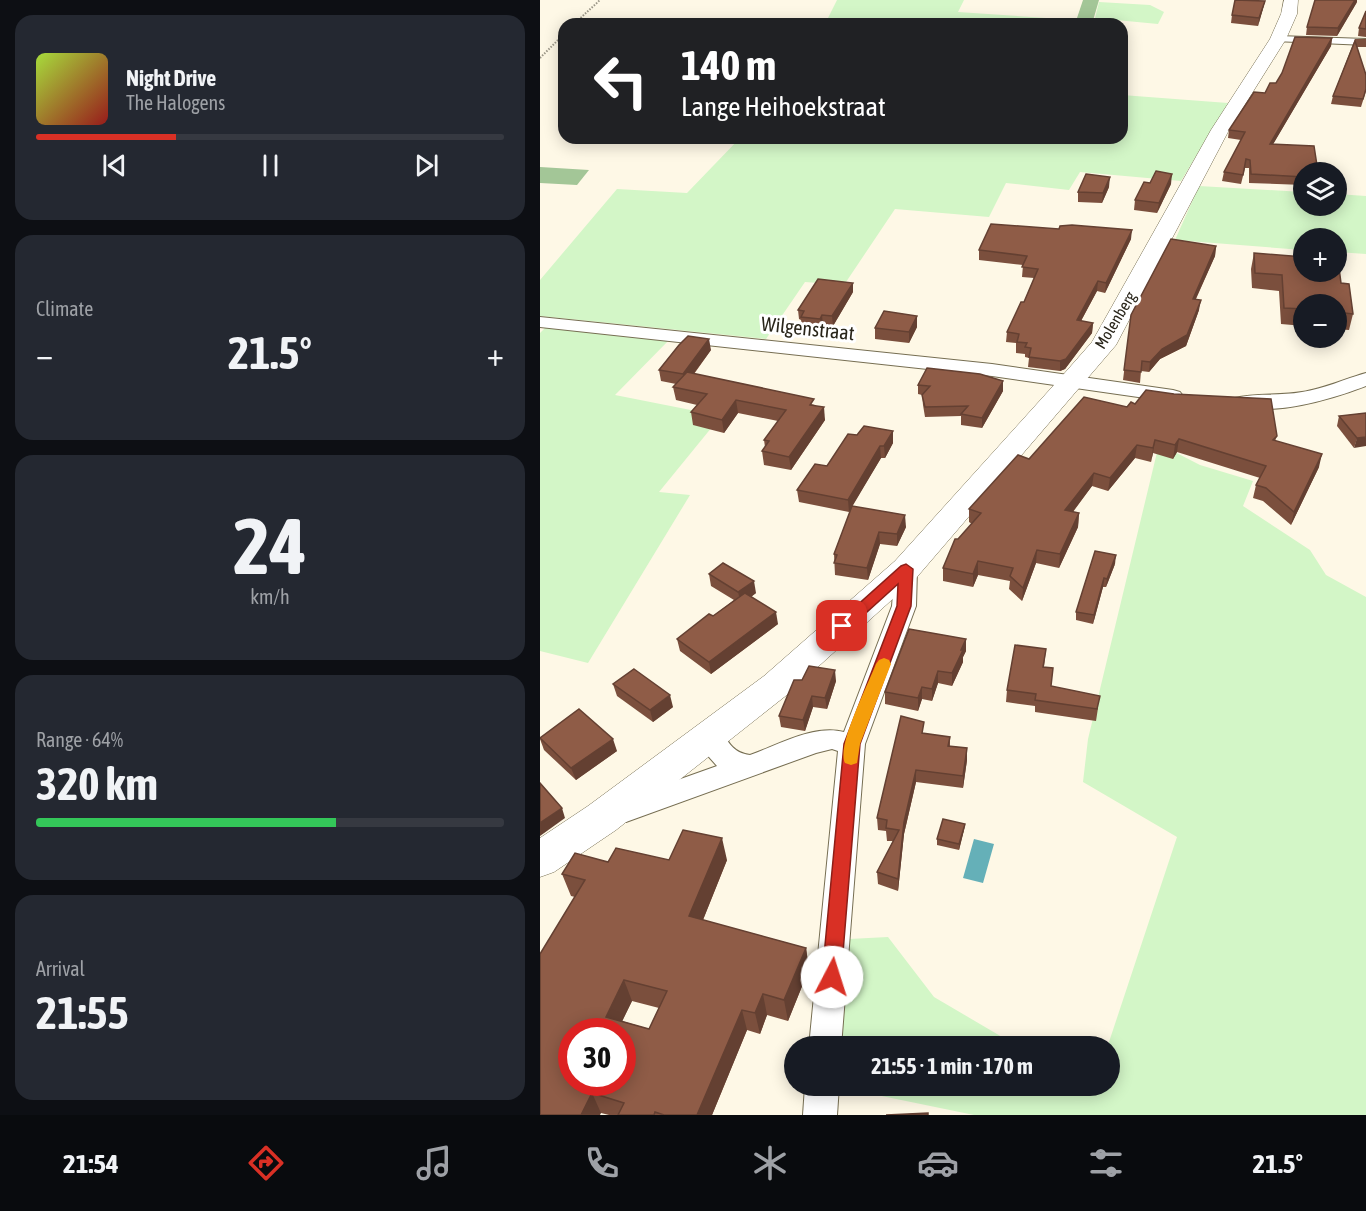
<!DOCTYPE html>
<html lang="en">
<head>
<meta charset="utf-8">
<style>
  body { margin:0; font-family:"Asap Condensed",sans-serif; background:#242831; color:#f1f3f6; height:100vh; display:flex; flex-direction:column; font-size:22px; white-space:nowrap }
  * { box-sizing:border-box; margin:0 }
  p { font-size:20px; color:#9ea1a6 }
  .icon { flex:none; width:33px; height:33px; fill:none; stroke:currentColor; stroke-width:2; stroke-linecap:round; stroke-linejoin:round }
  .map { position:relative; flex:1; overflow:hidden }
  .drawer { display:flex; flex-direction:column; gap:15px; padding:15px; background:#0d0f14; width:540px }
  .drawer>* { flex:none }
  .hud { position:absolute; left:18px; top:18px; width:570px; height:126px; border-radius:18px; box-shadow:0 3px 15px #0003; background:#202124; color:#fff; overflow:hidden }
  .controls { position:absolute; left:753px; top:162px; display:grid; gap:12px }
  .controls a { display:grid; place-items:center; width:54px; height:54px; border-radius:50%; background:#171b24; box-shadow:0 3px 15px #0003; font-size:30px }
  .speed { position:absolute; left:18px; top:1018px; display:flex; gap:12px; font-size:30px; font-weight:700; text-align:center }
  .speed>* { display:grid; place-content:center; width:78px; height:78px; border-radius:50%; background:#171b24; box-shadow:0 3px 15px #0003; line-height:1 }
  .speed .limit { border:9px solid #d22; background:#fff; color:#111 }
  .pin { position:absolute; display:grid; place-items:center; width:51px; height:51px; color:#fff; margin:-26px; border-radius:12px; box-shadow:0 3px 9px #0006 }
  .me { position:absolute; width:66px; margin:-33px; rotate:5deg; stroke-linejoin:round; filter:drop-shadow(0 0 4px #0008) }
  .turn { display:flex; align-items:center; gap:21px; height:126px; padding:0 24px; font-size:27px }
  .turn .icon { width:78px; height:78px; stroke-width:2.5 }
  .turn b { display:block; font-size:42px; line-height:51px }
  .big { font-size:45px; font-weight:700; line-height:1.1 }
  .drawer .widget { flex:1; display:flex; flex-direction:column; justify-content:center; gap:9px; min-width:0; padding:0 21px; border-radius:18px; background:#242831 }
  .drawer .dial { align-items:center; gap:0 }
  .dial b { font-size:78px; line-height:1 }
  .song { display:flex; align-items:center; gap:18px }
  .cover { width:72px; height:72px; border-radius:9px; background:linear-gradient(135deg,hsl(80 70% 55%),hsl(0 70% 35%)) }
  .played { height:6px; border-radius:3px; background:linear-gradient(90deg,#d93025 30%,#363941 30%) }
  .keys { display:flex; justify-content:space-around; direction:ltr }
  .heat { display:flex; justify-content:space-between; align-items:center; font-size:33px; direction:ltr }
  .charge { height:9px; border-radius:4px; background:linear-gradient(90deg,#34c759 64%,#363941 0) }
  .trip { position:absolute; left:244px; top:1036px; width:336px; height:60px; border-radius:30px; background:#171b24; box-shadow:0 3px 15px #0003; font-weight:700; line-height:60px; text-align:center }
  .dock { display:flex; height:96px; justify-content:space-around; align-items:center; background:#090b0e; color:#9ea1a6 }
  .dock .icon { width:42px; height:42px }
  .dock .current { color:#d93025 }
  .dock b { font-size:27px; color:#f1f3f6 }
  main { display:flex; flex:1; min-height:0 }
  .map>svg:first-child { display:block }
</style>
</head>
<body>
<main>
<section class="drawer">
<div class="widget">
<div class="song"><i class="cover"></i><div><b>Night Drive</b><p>The Halogens</p></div></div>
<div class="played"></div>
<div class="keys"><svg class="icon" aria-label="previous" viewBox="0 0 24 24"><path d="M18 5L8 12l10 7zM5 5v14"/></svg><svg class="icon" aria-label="pause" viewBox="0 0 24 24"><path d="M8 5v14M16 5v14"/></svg><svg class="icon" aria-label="next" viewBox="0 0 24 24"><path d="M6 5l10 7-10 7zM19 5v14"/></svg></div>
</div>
<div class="widget"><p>Climate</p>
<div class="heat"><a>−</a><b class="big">21.5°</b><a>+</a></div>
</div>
<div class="widget dial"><b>24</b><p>km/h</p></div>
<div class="widget"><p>Range · 64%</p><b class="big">320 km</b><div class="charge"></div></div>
<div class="widget"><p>Arrival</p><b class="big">21:55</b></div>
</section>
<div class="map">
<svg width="826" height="1115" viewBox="0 0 826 1115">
  <rect width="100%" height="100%" fill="#fef8e6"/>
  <g fill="#d3f6c7">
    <path d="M297,0h127l-6,12 118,8 -1,4h-250z"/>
    <path d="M559,2l51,3 14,7 -6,12 -63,-6z"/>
    <path d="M582,95l106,8 -47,78 -101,-9 -11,18 -63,-7 -17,34 -94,-8 -51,76 -39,-3 -39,57 -226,-23v-36l77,-91 70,4 53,-55h382z"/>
    <path d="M659,186l104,6 1,14h32l1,-12 29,2v58l-29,-2 -1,-14h-32l-1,12 -128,-10z"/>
    <path d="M6,327l124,12 -55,56 106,21 -62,76 31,3 -102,168 -48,-12v-318z"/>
    <path d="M619,444l41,21 53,16 -10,25 67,44 16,25 40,22v518h-392l-136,-28 272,-1v-39h-269l8,-108 39,-2 46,60 80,47 94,1 69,-208 -94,-55 5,-43z"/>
  </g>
  <g fill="#a3c697">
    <path d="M543,0h16l-7,24h-17z"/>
    <path d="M0,167l49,3 -12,15 -37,-2z"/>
  </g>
  <path fill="#65b0b8" d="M434,839l20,5 -11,39 -20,-5z"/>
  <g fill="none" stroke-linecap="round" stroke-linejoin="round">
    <defs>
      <g id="street">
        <path d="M738,36l88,3v6l-92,-4v-4z"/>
        <path d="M0,317l452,47 181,26 7,2 3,4 -3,4 -7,2 -181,-26 -452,-49z"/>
        <path d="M826,373v13c-36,14 -92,30 -131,20l-3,-4 3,-4c21,-5 45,-2 67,-6 22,-3 42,-13 64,-19z"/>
        <path d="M366,561l8,3 3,5 -1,37 -51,138 -24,303h-32l29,-296 -6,-2 -16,4 -190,69 -10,-4 -4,-8 4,-8 101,-36 -8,-9 -11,-22 4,-7 9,-3 9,3c8,14 13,25 30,27 28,-10 64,-31 94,-23l48,-126 3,-37 3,-5z"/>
        <path d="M265,1086h34l-2,29h-34z"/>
      </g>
      <path id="secondary" d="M744,0h14l-1,14 -11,25 -57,91 -113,215 -199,232 -129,117 -172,136 -62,42 -14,5v-39l48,-32 176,-130 131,-115 168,-186 29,-33 119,-212 59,-91 11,-25z"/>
    </defs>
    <use href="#street" stroke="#766e52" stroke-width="2"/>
    <use href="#secondary" stroke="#766e52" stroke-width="1"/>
    <g stroke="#9b9687" stroke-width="2" stroke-dasharray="1.5 1.5" stroke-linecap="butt">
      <path d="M34,24l26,-24"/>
      <path d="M0,58l24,-24"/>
    </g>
    <use href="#street" fill="#fff" fill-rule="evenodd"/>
    <use href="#secondary" fill="#fff" fill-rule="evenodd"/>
  </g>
  <g fill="#7b4f3d" fill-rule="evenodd">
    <path d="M725,1l-7,25 -27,-3 1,-8z"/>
    <path d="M817,2l-20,34 -31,-1 1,-8z"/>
    <path d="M826,11v26l-8,-1 1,-8z"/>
    <path d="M792,38l-1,8 -58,98 31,28v13l-55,-2v-15h-4l-4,16 -19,-3 2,-9 17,-32 -13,-2 1,-8 47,-47z"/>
    <path d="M815,39h11v8h-9l9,28v16l-5,16 -30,-3 2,-8z"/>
    <path d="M631,184l-14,29 -23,-3 1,-10z"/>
    <path d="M569,187l-7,16 -24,-1v-10z"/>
    <path d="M591,239l-26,54 -8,-2 -16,30 12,2 -1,10 -27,36 -5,2 -32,-4 1,-9 -4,-1v-3l-9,-1v-10l-10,-1 1,-10 17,-30 10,-24 -12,-1 1,-12 -44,-5v-10z"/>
    <path d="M676,246l-1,10 -19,43 3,11 -13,36 -26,13 -11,13 -8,-1 -1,12 -17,-3 8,-65z"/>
    <path d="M714,253l87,30 12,31 -4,16 -13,-1v-25h-32v22l-23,-2 -2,-33 -27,-3 -1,-19z"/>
    <path d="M313,292l-20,34 -10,-1 -2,3 -19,-2 -1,-6 -2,-1 -1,-9z"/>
    <path d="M377,316v11l-8,16 -34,-4v-11z"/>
    <path d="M171,350l-17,24 121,31 10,15 -34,50 -27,-5 -2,-14 3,-4 -1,-7 14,-19 -40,-8 -14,20 -31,-8 -2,-13 6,-7 -21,-5 -3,-13 3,-3 -15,-3 -2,-11z"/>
    <path d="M378,385l85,6 -21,37 -21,-3v-9l-36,1 -2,-12 -1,-10 -4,-1z"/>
    <path d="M587,407l150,29 -2,5 44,26 -28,58 -28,-24 -10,-3 3,-13 4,-7 -83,-26 -4,7 -20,-6 -2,9 -16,-4 -27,33 -16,-5 -19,26 6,1 -1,14 -19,41 -23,-5 -14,38 -13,-12 1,-8 -32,-6 -5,12 -30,-6v-13l15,-29 14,-15 -3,-2v-13l60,-50z"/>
    <path d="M826,413l-12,35 -17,-22 2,-10z"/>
    <path d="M353,431v12l-8,15h-4l-29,48 54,21 -9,19 -17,-2 -12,36 -33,-5 -1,-21 17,-45 -2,3 -50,-10 -2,-12 30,-24 30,-31z"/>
    <path d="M575,564l-9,23h-3l-10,37 -17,-4v-8z"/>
    <path d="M169,574l47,19 -5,4 27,27 -67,50 -31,-23 -3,-12 36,-23 21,-16 -23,-14z"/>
    <path d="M426,639v12l-3,6v5l-11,24 -14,-3 -6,18 -10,-2 -4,12 -33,-7v-12z"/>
    <path d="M506,649l-2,18 7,19 47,22 -2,13 -61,-9v-6l-29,-4 1,-12z"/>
    <path d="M262,680l34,1 -9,28 -14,-2 -8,24 -24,-4 -2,-11z"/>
    <path d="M73,684l60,23 -20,15 -36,-26z"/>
    <path d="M384,734l26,3v9l17,2v12l-4,28 -47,-6 -12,52 -6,57 -20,-7 -1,-12 16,-31h-6l-1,-10 -8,-1 -1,-12z"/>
    <path d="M0,739l77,12 -41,29 -32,-30z"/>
    <path d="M425,824l-1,6 -5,20 -22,-5v-6z"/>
    <path d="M187,860l-24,60 103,28 3,21 -21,52 -21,-6 -7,19 -13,-4 -35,85h-103l-8,-2 -61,2 35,-218 -4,-1 -9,-22 46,-12zM92,1001l27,7 -10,21 -27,-8z"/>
  </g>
  <g fill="#644032">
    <path d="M815,0h2v2l-20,34 1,-8z"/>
    <path d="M725,1l-2,8 -5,17 1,-8z"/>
    <path d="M792,38l-1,8 -63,107 2,-9z"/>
    <path d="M632,174l-1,10 -14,29 2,-10z"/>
    <path d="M570,177l-1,10 -7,16 1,-10z"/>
    <path d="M592,230l-1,9 -26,54 1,-10z"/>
    <path d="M676,246l-1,10 -24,53 2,-10z"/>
    <path d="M558,281l-1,10 -21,39 1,-10z"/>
    <path d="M313,283v9l-20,34 -1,-10z"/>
    <path d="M661,300l-2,10 -13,36 -26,13 -11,13 1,-10z"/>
    <path d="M282,315l1,10 -2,3 -1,-9z"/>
    <path d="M377,316v11l-8,16v-11z"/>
    <path d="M553,323l-1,10 -27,36 -5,2v-10z"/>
    <path d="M169,339l2,11 -26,35 -2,-11z"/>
    <path d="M463,381v10l-21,37v-10z"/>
    <path d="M196,400l2,13 -14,20 -2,-13z"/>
    <path d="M284,407l1,13 -34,50 -2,-13z"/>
    <path d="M353,431v12l-8,15 -1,-12z"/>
    <path d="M826,437v9l-12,2 3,-10z"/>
    <path d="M639,439l-2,13 -4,7 2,-14z"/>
    <path d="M615,440l-2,13 -2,9 2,-14z"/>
    <path d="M597,445l-2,13 -27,33 2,-13z"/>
    <path d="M340,446l1,12 -32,54 -1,-12z"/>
    <path d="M782,454l-3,13 -28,58 3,-13z"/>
    <path d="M554,473l-2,13 -28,37 1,-13z"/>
    <path d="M539,513l-1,14 -19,41 1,-14z"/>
    <path d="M365,515l1,12 -9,19v-12z"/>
    <path d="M339,532l1,12 -12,36 -1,-12z"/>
    <path d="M497,550l-1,13 -14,38 1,-13z"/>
    <path d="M576,555l-1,9 -9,23 1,-8z"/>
    <path d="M438,561v14l-5,12v-13z"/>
    <path d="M564,578l-1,9 -10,37 1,-9z"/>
    <path d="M214,581l2,12 -15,11 -3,-12z"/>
    <path d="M236,612l2,12 -67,50 -2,-12z"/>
    <path d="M426,639v12l-3,6v5l-11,24v-13z"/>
    <path d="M295,670l1,11 -9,28 -2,-11z"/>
    <path d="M398,671v12l-6,18v-12z"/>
    <path d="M382,687v12l-4,12v-13z"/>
    <path d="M130,695l3,12 -20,15 -3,-12z"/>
    <path d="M272,696l1,11 -8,24 -2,-11z"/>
    <path d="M73,739l4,12 -41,29 -5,-12z"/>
    <path d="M427,748v12l-4,28v-12z"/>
    <path d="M376,770v12l-12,52 -6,57v-12l6,-57z"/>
    <path d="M22,808l3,10 -25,18v-13z"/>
    <path d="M425,824l-1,6 -5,20v-6z"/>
    <path d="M182,838l5,22 -31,77 -7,-21z"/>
    <path d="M266,948l3,21 -21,52 -4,-21z"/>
    <path d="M84,980l8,21 -15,31 -11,-15z"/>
    <path d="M223,994l4,21 -7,19 -5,-21z"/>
    <path d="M202,1010l5,20 -35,85h-15z"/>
    <path d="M52,1093l9,20 -1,2h-19z"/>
  </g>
  <g fill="#8f5c47" stroke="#644032" stroke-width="1.5" fill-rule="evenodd">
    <path d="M695,0l30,1 -6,17 -27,-3z"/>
    <path d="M775,0h40l-17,28 -31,-1z"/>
    <path d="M826,11v18l-7,-1z"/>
    <path d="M755,37l37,1 -62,106 44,2 4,26h-14v5l-53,-3 -1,-14 -4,-1 -3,16 -19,-3 21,-40 -16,-2 25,-38 11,1 5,-10h6l6,-10z"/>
    <path d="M815,41l11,34v14l-3,10 -30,-3z"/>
    <path d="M616,171l16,3 -13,29 -24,-3 9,-18 6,1z"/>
    <path d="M546,174l24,3 -7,16 -25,-1z"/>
    <path d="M451,224l68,5 1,-3 12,-1 60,5 -26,53 -8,-2 -21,39 16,3 -27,36 -6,2 -31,-4 2,-9 -6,-1 2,-4 -10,-1 2,-8 -12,-2 14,-30h3l14,-33 -16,-2 5,-11 -48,-6z"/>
    <path d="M631,239l45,7 -23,53 8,1 -14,35 -25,14 -12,13 -8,-1 -1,11 -17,-2 7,-55z"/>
    <path d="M714,253l50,4v15h32v-13l2,1 3,23 8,1 4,30 -17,-2v-8h-32v5l-20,-1 -2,-33 -27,-2z"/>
    <path d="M278,279l35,4 -21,33 -10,-1 -2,4 -19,-2 3,-6 -6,-1z"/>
    <path d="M344,311l33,5 -8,16 -34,-4z"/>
    <path d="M148,336l21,3 -26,35 -24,-4 20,-25z"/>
    <path d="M387,368l53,6 23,7 -21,37 -21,-4 7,-8 -43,1 -3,-12 8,-9 -12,-1z"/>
    <path d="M147,372l127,27 -4,6 14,2 -35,50 -27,-6 7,-10 -5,-1 22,-30 -50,-10 -14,20 -31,-8 16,-18 -34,-7z"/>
    <path d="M606,390l28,4 97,5 6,37 -4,4 49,14 -28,58 -28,-24 -10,-3 10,-19 -87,-27 -4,6 -20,-5 -2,8 -16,-3 -27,33 -16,-5 -29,37 14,3 -19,41 -23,-4 -14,38 -13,-12 3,-8 -35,-7 -5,13 -30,-6 12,-29h3l23,-26 -12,-4 49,-54 11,4 55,-62 43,10 4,-5 4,2z"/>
    <path d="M826,413v24l-9,1 -18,-22z"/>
    <path d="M324,426l29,5 -9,15h-4l-32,54 -51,-10 18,-26 12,2 21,-32 9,1z"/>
    <path d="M312,506l53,9 -8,19 -18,-2 -12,36 -33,-5 3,-8 -3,-1z"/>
    <path d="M555,551l21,4 -9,24 -3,-1 -10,37 -18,-3z"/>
    <path d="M183,563l31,18 -16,11 -29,-18z"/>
    <path d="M205,593l31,19 -67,50 -32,-23 32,-25 4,2z"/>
    <path d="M369,629l57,10 -5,11h2l-11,23 -14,-2 -6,18 -10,-2 -4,11 -33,-6z"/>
    <path d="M475,645l31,4 -3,18 10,1 -2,18 49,10 -3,13 -62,-9 1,-6 -29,-4z"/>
    <path d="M269,666l26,4 -10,28 -13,-2 -9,24 -24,-4 15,-36h8z"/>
    <path d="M94,669l36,26 -20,15 -37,-26z"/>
    <path d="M39,709l34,30 -42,29 -31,-30z"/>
    <path d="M361,716l23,6 -2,11 28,4 -2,9 19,2 -4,28 -47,-6 -12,52 -6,57 -21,-7 22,-42 -13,-2 1,-8 -10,-2z"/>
    <path d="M0,783l22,25 -22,15z"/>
    <path d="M403,819l22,5 -6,20 -22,-5z"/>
    <path d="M143,830l39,8 -33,78 117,32 -22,52 -21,-6 -8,19 -13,-3 -45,105h-33l-9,-3 -1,3h-36l6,-12 -32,-10 -11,22h-41v-161l45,-74 -23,-6 13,-21 33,9 8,-14 53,12zM84,980l43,11 -18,38 -43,-12zM32,1032h50v51h-50z"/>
    <path d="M388,1113v2h-42z"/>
  </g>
  <path fill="#d93025" stroke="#8d1f18" stroke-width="1.5" d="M366,564l7,5 -2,37 -51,138 -19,233 -3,6 -6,3 -7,-3 -3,-6 22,-233 53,-138 1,-22 -51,46 -5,1 -8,-5 67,-60z"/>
  <path fill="#f59e0b" d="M344,658l5,2 2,4 -31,80 -3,19 -6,2 -6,-2c-9,-17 24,-80 31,-99l3,-4z"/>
  <g text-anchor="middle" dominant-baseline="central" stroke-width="6" stroke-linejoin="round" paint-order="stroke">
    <g font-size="16" fill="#29251a" stroke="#fff">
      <text transform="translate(575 320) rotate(-59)">Molenberg</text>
    </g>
    <g font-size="20" fill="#29251a" stroke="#fff">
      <text transform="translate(268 328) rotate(6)">Wilgenstraat</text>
    </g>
  </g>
</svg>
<div class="controls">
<a><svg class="icon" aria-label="layers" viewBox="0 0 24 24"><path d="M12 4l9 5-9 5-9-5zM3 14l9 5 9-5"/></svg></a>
<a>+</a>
<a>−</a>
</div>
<div class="speed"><div class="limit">30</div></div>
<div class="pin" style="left:302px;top:626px;background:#d93025"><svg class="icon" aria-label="arrive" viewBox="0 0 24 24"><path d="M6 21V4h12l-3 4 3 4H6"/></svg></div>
<svg class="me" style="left:292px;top:977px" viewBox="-20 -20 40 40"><circle r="19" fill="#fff"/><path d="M0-13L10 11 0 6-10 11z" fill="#d93025"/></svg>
<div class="trip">21:55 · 1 min · 170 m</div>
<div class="hud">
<div class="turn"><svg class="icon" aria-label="left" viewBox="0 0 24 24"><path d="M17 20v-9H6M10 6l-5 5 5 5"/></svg><div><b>140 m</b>Lange Heihoekstraat</div></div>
</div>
</div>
</main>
<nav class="dock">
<b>21:54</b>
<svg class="icon current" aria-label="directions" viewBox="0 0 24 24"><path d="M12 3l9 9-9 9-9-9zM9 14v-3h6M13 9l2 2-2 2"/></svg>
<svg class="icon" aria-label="music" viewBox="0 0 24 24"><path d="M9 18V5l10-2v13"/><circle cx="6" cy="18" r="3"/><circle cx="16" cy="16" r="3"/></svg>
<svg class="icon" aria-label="phone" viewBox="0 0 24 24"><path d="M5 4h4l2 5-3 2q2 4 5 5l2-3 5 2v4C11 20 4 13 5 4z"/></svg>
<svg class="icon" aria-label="climate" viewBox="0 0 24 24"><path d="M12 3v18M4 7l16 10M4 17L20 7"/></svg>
<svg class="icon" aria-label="car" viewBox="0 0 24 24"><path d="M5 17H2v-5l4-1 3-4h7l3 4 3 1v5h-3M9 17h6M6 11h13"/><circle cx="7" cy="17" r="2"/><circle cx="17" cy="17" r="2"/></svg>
<svg class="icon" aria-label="filters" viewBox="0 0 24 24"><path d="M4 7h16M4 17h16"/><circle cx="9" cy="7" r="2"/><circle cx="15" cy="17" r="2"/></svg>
<b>21.5°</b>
</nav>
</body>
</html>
